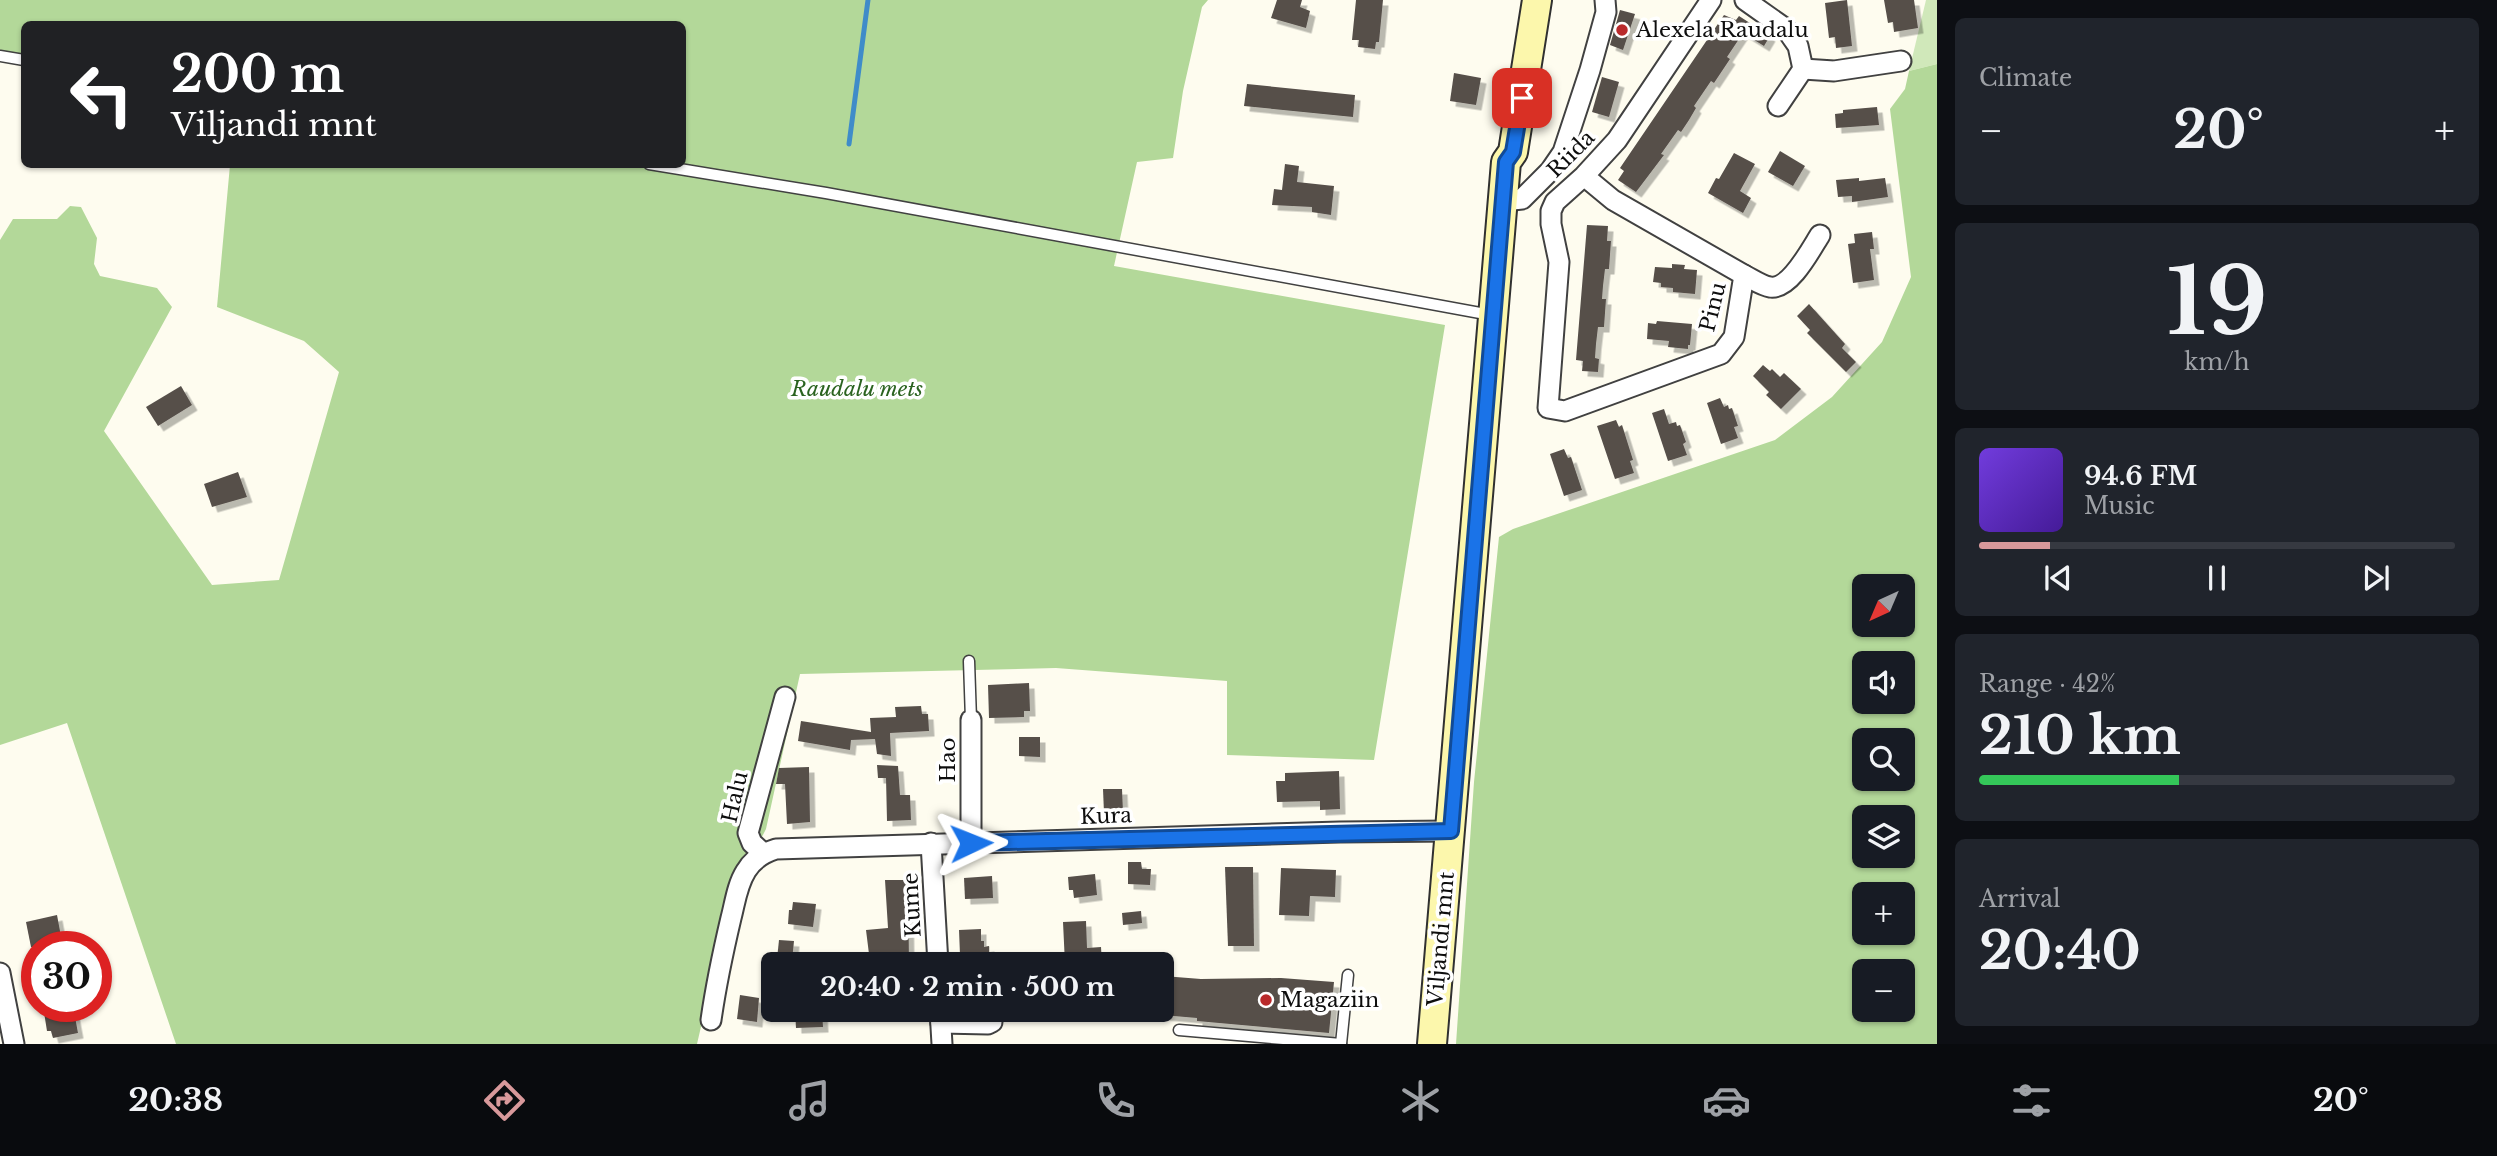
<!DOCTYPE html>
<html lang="en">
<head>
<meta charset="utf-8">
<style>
  body { margin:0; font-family:"Libre Baskerville",serif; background:#20242c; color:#f1f3f6; height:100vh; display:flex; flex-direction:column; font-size:26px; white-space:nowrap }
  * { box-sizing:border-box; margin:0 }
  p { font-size:23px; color:#9ea1a6 }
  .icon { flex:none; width:38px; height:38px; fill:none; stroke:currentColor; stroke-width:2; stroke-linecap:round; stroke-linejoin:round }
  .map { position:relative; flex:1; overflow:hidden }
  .drawer { display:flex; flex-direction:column; gap:18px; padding:18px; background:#0d0f14; width:560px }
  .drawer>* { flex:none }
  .guide { position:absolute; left:21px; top:21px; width:665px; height:147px; border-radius:10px; box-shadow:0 2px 5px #0004; background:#202124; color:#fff; overflow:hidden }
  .needle { width:46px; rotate:224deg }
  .tools { position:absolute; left:1852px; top:574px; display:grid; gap:14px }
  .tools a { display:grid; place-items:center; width:63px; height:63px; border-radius:10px; background:#171b24; box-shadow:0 2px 5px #0004; font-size:35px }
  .speed { position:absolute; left:21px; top:931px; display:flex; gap:14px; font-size:35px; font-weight:700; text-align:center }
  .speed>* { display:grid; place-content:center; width:91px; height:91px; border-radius:50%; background:#171b24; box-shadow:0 2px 5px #0004; line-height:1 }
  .speed .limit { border:10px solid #d22; background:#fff; color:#111 }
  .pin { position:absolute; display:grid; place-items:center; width:60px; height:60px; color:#fff; margin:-30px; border-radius:14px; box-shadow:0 4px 10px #0006 }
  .me { position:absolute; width:77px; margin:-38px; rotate:88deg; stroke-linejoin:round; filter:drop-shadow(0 0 5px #0008) }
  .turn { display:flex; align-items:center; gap:24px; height:147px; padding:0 35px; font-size:32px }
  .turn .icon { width:91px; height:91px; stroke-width:2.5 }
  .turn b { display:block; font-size:49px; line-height:60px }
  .big { font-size:52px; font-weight:700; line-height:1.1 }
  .drawer .widget { flex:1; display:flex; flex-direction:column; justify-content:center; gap:10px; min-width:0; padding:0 24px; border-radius:10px; background:#20242c }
  .drawer .dial { align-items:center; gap:0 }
  .dial b { font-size:91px; line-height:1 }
  .song { display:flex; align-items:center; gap:21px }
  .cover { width:84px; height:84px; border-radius:10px; background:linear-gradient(135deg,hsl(260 70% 55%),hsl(260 70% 35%)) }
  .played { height:7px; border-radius:4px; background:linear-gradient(90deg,#d8999b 15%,#363941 15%) }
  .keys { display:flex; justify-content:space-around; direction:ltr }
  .heat { display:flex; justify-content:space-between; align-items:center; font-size:38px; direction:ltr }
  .charge { height:10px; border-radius:5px; background:linear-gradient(90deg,#34c759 42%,#363941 0) }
  .trip { position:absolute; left:761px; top:952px; width:413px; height:70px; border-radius:10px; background:#171b24; box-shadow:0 2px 5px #0004; font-weight:700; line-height:70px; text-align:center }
  .menu { display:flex; height:112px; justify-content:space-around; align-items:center; background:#090b0e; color:#9ea1a6 }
  .menu .icon { width:49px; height:49px }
  .menu .active { color:#d8999b }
  .menu b { font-size:32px; color:#f1f3f6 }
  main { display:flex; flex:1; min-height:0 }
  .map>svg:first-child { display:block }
</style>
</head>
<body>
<main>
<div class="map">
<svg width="1937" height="1044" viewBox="0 0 1937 1044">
  <defs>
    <filter id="shadow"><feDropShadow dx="5.5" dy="5.5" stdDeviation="0" flood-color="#0004"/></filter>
  </defs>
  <rect width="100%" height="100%" fill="#fefcef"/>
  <path fill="#d0e8ba" d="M1926,0h11v64l-28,7z"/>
  <g fill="#b3d899" fill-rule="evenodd">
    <path d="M0,0h1208l-6,7 -19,84 -10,67 -36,4 -23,104 331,59 -71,435 -147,-5v-74l-171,-13 -256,6 -34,155 -12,23 -42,127 -15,65h-521l-109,-321 -67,22v-505l13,-21h44l13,-13 11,1 16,31 -3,26 6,12 57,12 15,19 -68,124 108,154 67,-5 60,-208 -35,-31 -87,-34 13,-142 452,-1v-140h-658v36l-24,-4z"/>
    <path d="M1937,64v980h-481l18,-262 25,-245 14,-8 262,-89 57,-43 50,-55 29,-65 -21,-168 15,-20 4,-18zM1864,586h38v39h-38zM1864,663h38v39h-38zM1864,740h38v39h-38zM1864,817h38v39h-38zM1864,894h38v39h-38zM1864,971h38v39h-38z"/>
  </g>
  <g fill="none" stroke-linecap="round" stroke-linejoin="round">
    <path stroke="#3f8cc9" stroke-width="5" d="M849,144l19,-144"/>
  </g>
  <g fill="#564f4a" filter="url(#shadow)">
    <path d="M1277,0h25l-2,7 10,4 -4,17 -35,-10z"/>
    <path d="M1356,0h27l-4,42h-3l-1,7 -17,-2 1,-7h-7z"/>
    <path d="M1847,0l5,46 -16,2 -1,-11 -6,1 -4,-35z"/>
    <path d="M1884,0h30l4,28 -24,4 -1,-10 -5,1z"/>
    <path d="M1620,10l15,4 -12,36 -13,-5z"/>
    <path d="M1724,15l12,5 3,-4 31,20 -6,10 -21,-13 -16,24 3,2 -16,24 -3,-2 -17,25 2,2 -7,12 -8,12 -3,-2 -17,24 3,1 -28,37 -18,-12 6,-9 -4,-3z"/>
    <path d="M1454,73l27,5 -5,27 -26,-4z"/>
    <path d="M1602,77l17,5 -10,35 -17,-5z"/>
    <path d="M1247,84l108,11 -2,22 -109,-11z"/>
    <path d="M1877,107l2,18 -43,3 -1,-14 8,-1v-3z"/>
    <path d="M1780,151l25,15 -12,20 -25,-14z"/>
    <path d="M1734,153l21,11 -15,27 11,7 -8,15 -35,-20 8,-15 3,1z"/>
    <path d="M1285,164l14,2 -2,16 37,4 -3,29 -19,-3v-5l-40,-2 2,-16 8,1z"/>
    <path d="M1859,178v3l26,-3 3,19 -36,5v-6l-14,1 -2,-17z"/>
    <path d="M1587,225l21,1 -1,15h4l-2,28h-4l-2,17 -1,13h4l-2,28h-6l-2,17 -1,14 4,1 -1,13 -16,-1 1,-10 -7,-1z"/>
    <path d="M1872,232l2,17h-4l4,31 -21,3 -5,-39 7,-1 -1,-9z"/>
    <path d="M1672,264l13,1 -1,4 13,1 -2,24 -22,-2v-4l-12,-1v-4l-8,-1 2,-15 17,1z"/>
    <path d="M1809,304l36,40 -3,4 14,14 -10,10 -39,-39 3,-3 -13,-14z"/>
    <path d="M1657,321l35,3 -2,21h-2v4l-20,-2 1,-6 -22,-2 1,-16 8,1z"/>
    <path d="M1763,365l7,6 2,-2 8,8 4,-4 17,16 -20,20 -15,-14 3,-3 -16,-16z"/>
    <path d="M181,386l11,19 -34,21 -12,-19z"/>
    <path d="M1720,398l4,9 4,-2 1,4 3,-1 6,18 -4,1 4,11 -17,6 -14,-41z"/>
    <path d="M1664,409l5,15 7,-2 1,4 3,-1 6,17 -3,2 4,11 -19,6 -16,-48z"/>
    <path d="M1616,420l3,7 3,-2 11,35 -3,1 4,12 -19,6 -18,-53z"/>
    <path d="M1564,449l4,9 3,-1 11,33 -18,6 -14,-42z"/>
    <path d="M238,472l9,25 -35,10 -8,-23z"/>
    <path d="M1029,683l1,28h-6v6l-35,1 -1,-33z"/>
    <path d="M921,706l1,8h6l1,17 -39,2 1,23 -14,-2 -2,-15 -24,1 -1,10 -52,-9 3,-20 70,11 -1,-14 26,-1 -1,-10z"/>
    <path d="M1019,737h21v20l-21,-1z"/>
    <path d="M877,765l21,1 2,29h10l1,25 -24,1 -1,-43h-8z"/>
    <path d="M809,767l1,55 -23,2 -2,-40h-9l3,-16z"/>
    <path d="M1339,771l1,38 -20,1v-9l-43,1 -1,-21h9v-8z"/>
    <path d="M1103,789h19l1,23 -19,1z"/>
    <path d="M1128,862h13l1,7h9l-1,16 -22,-1z"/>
    <path d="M1225,867h28l1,79h-26z"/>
    <path d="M1281,868l55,2 -1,27 -25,-1 -1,20 -30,-1z"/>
    <path d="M1095,874l2,21 -23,3 -1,-8h-4l-1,-13z"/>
    <path d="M992,876l1,22 -28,1 -1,-21z"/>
    <path d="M885,880h23l1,84h-26v-11l-14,1 -3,-24 22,-2z"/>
    <path d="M793,902l23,2 -3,23 -25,-3 1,-14h3z"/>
    <path d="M1141,911l1,12 -19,2 -1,-12z"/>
    <path d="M57,915l6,32h-32l-5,-25z"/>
    <path d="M1086,921l1,27 14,-1 1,17h-37l-2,-42z"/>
    <path d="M981,929v12h3v6l5,-1v17l-22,1 -1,-9h-6l-1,-25z"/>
    <path d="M779,940l15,1 -2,20 -15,-2z"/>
    <path d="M1163,976l38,3 80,-1 53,4 -5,51 -132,-12v-3l-35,-3z"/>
    <path d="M740,995l19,3 -2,24 -20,-3z"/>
    <path d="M43,1006h30l5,27 -25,5 -2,-7h-4z"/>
    <path d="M795,1010h27l1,17 -27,1z"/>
  </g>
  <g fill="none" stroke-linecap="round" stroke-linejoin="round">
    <defs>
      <g id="service">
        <path d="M0,56l24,4"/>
        <path d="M649,164l177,29 665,122"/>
        <path d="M969,661l2,59"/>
        <path d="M1179,1030l162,14"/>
        <path d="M1341,1044l7,-69"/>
      </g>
      <g id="minor">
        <path d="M1745,0l41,29 12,17 5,23 -25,37"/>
        <path d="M1803,69l31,2 67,-10"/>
        <path d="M1584,176l29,24 131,75 -10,62 -13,17 -156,57 -17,-3 11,-146 -8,-38v-13l4,-9 29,-26 33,-36 94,-140"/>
        <path d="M1504,201l18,-2 28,-28 13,-19 27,-82 16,-58 -1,-12"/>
        <path d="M1744,275c8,4 18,11 26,12 20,3 41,-38 50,-52"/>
        <path d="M971,720v123"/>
        <path d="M931,843l7,121"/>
        <path d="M763,853l-11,-10 -4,-10 37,-136"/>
        <path d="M0,973l14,71"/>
        <path d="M940,1010l2,34"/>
        <path d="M711,1020c5,-35 12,-68 20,-102 4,-15 6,-33 15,-47 7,-12 17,-18 30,-22l564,-17 111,-1"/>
        <path d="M941,1023l47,1 4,-2v-8"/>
      </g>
      <path id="secondary" d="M1432,1044l74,-882 7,-10 24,-152"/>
    </defs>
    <use href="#service" stroke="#414141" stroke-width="13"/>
    <use href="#minor" stroke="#414141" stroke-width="23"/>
    <use href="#secondary" stroke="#303030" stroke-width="32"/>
    <use href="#service" stroke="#fff" stroke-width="10"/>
    <use href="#minor" stroke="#fff" stroke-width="19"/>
    <use href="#secondary" stroke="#fcf7ac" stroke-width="28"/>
  </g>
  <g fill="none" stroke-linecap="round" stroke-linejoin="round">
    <defs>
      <path id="route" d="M971,843l480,-12 55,-669 7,-10 9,-54"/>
    </defs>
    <use href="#route" stroke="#114b97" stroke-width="18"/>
    <use href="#route" stroke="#1a73e8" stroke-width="12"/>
  </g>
  <g fill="#b92a2b" stroke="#fff" stroke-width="2.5">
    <circle cx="1622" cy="30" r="7"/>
    <circle cx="1266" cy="1000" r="7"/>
  </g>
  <g text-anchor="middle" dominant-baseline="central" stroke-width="7" stroke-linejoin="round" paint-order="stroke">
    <g font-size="21" fill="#0e0e0e" stroke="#fff" text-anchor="start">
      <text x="1636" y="30">Alexela Raudalu</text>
      <text x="1280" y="1000">Magaziin</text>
    </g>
    <g font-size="21" fill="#0e0e0e" stroke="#fff">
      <text transform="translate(1571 154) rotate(-45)">Riida</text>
      <text transform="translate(1713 307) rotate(-76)">Pinu</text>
      <text transform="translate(948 760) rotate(-90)">Hao</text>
      <text transform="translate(735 797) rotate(-77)">Halu</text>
      <text transform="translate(1106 816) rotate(-2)">Kura</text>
      <text transform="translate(912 905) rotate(-93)">Kume</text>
      <text transform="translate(1441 939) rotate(-85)">Viljandi mnt</text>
    </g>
    <g font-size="21" font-style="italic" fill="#2b6320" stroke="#fff">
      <text x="857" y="389">Raudalu mets</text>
    </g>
  </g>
</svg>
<div class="tools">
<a><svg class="needle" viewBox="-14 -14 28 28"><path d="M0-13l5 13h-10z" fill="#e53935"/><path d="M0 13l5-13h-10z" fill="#9ea1a6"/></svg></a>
<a><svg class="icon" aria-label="sound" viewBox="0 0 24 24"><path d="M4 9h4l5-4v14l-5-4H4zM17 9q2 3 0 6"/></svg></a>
<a><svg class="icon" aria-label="search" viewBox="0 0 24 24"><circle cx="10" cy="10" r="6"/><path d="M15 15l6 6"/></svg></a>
<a><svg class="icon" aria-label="layers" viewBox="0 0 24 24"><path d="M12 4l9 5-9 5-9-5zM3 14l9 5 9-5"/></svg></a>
<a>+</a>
<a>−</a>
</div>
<div class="speed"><div class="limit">30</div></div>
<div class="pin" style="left:1522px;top:98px;background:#d93025"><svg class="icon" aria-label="arrive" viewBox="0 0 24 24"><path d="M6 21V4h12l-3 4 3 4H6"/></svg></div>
<svg class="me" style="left:971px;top:843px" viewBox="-20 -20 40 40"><path d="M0-17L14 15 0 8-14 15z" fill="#1a73e8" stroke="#fff" stroke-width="4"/></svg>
<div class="trip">20:40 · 2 min · 500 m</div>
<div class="guide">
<div class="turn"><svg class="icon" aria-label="left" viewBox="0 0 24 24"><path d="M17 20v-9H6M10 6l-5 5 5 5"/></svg><div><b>200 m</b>Viljandi mnt</div></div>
</div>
</div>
<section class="drawer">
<div class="widget"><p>Climate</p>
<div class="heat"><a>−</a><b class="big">20°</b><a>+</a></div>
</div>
<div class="widget dial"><b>19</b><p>km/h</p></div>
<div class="widget">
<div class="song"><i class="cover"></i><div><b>94.6 FM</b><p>Music</p></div></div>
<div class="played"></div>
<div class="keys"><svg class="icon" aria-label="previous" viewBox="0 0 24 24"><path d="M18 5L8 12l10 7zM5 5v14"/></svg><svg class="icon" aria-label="pause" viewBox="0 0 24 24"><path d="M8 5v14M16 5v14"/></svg><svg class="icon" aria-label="next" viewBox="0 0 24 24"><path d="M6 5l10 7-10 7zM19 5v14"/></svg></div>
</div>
<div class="widget"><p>Range · 42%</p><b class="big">210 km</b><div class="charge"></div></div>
<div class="widget"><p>Arrival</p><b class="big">20:40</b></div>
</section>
</main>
<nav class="menu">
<b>20:38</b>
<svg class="icon active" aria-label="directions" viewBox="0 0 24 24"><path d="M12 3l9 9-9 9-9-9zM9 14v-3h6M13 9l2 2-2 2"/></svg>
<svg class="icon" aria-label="music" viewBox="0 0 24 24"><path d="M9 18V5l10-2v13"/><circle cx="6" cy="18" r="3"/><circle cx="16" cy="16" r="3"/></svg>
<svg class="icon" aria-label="phone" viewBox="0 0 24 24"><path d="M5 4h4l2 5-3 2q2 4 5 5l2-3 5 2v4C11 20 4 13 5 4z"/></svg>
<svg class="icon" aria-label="climate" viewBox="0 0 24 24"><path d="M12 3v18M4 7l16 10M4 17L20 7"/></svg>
<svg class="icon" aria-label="car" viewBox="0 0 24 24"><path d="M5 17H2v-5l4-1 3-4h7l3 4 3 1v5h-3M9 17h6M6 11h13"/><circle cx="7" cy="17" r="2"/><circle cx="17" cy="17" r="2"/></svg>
<svg class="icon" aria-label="filters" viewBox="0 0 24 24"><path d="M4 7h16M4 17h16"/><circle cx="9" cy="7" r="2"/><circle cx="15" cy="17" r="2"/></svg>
<b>20°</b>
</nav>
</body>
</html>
